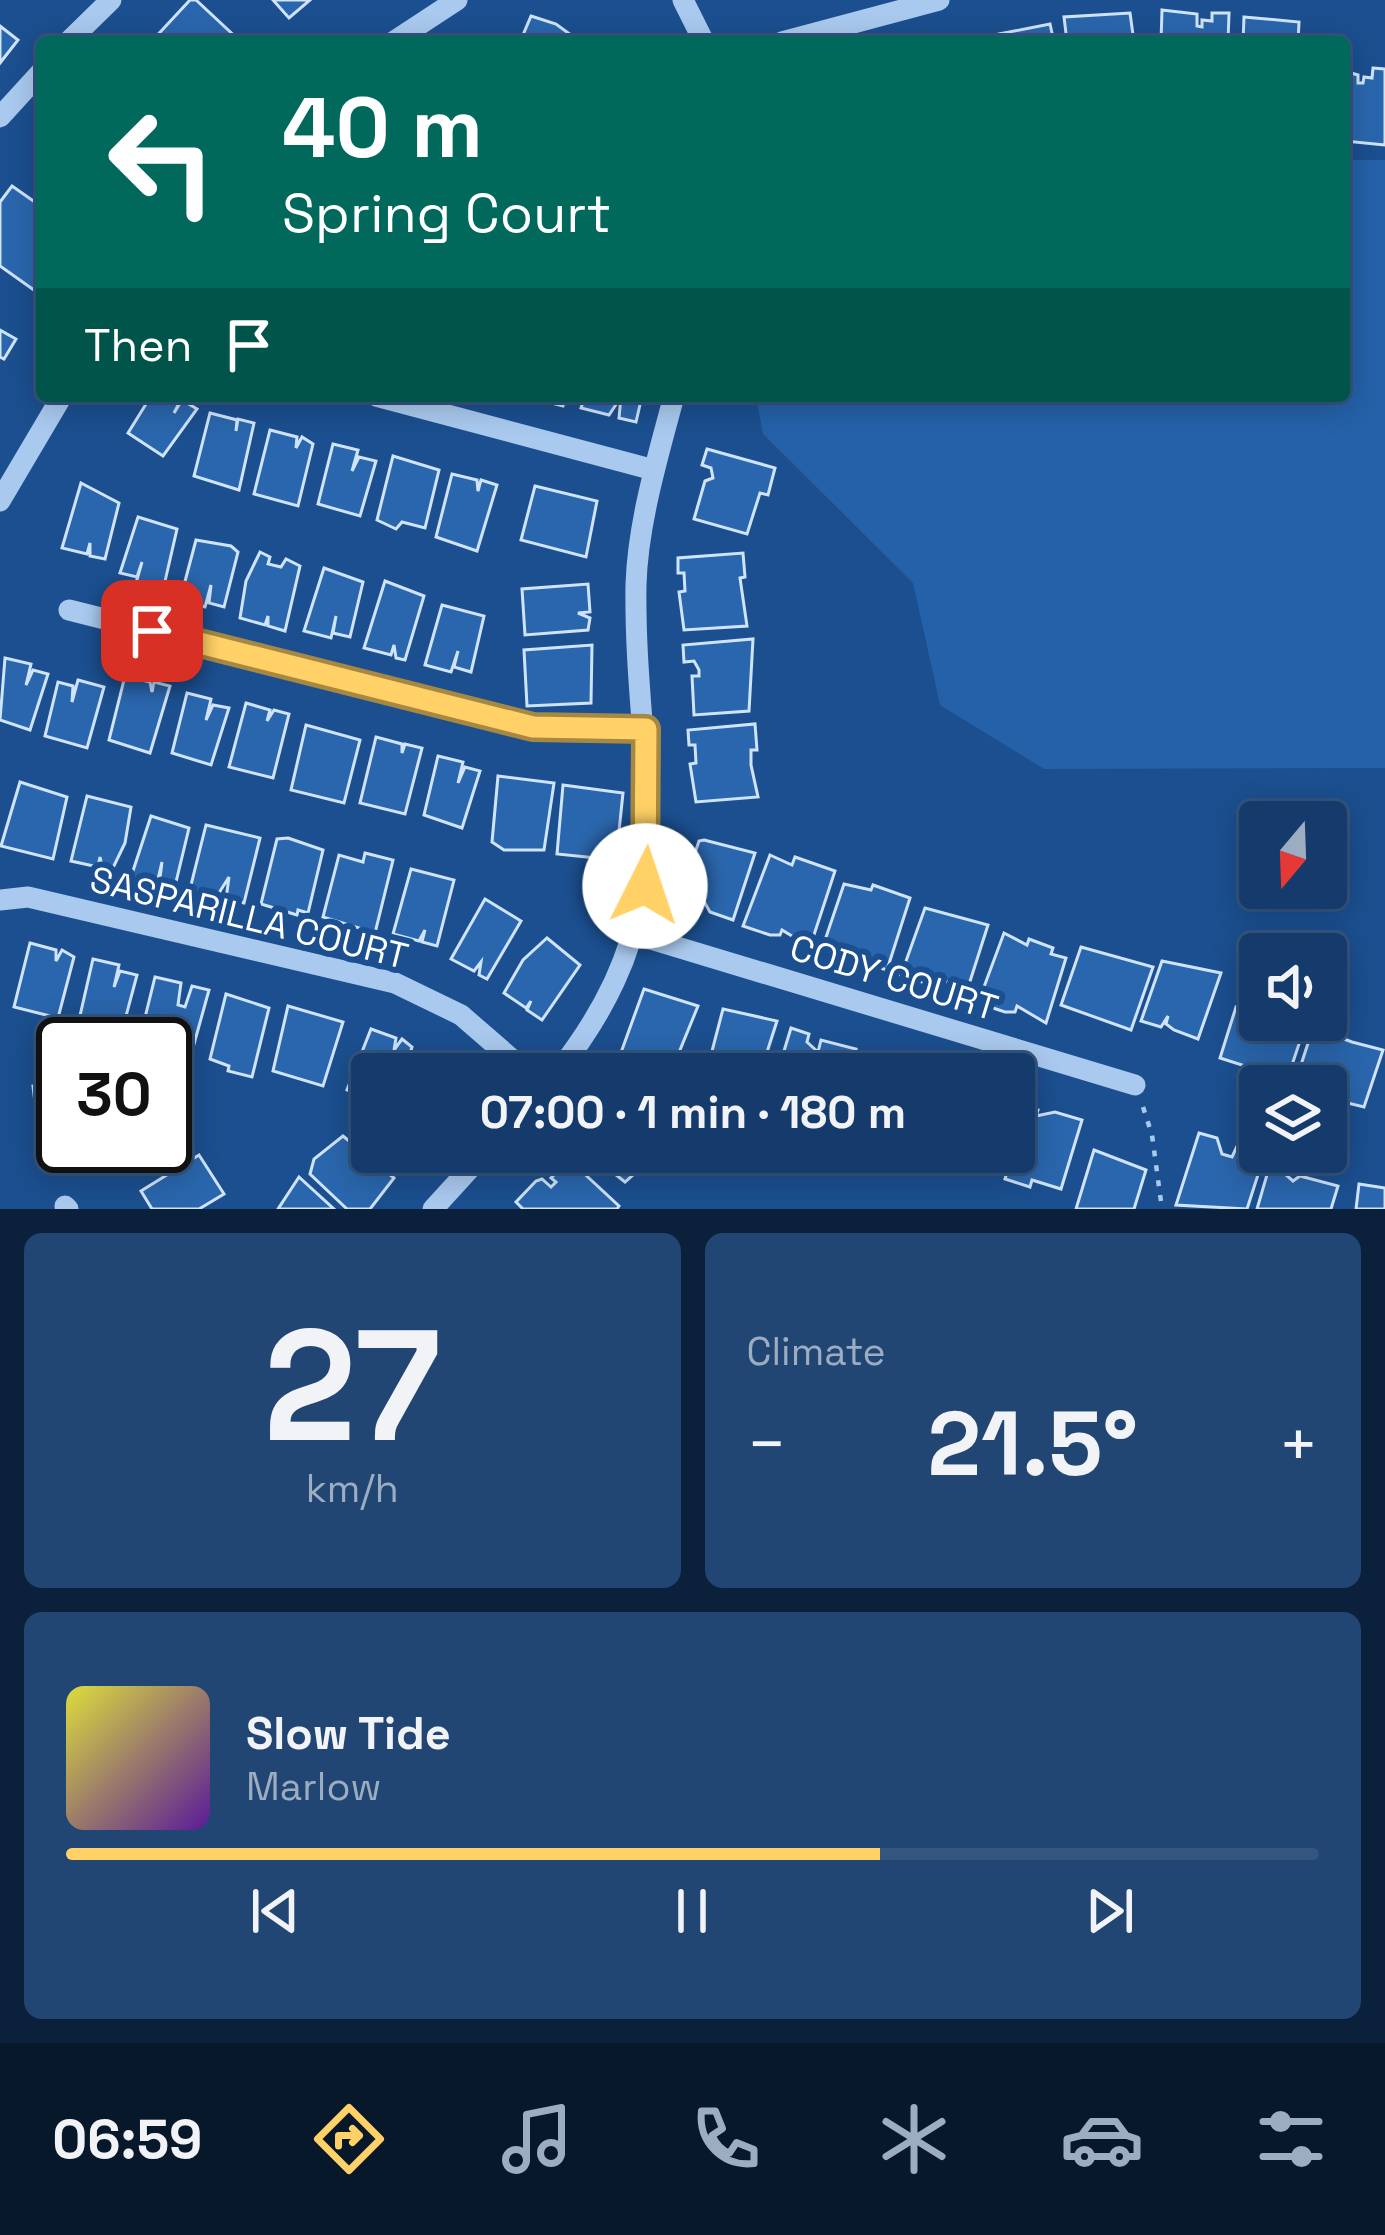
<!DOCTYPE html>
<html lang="en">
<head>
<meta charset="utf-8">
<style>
  body { margin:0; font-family:"Space Grotesk",sans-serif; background:#214673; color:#f1f3f6; height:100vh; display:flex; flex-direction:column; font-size:45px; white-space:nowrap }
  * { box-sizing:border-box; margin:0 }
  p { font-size:39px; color:#9dadc1 }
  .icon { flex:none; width:66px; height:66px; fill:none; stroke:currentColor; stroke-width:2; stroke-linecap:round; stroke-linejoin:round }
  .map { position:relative; height:1209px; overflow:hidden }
  .details { display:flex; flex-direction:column; gap:24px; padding:24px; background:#0b203b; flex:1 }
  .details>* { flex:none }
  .guide { position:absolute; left:36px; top:36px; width:1314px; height:366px; border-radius:12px; box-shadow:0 6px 30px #0003,0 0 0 3px #33557e; background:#00695c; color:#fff; overflow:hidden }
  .needle { width:78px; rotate:199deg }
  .fabs { position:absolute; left:1239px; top:801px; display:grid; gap:24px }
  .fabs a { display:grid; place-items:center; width:108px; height:108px; border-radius:12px; background:#143b6b; box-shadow:0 6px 30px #0003,0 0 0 3px #33557e; font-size:60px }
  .speed { position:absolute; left:36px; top:1017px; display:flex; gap:24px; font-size:60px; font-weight:700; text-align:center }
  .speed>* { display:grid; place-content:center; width:156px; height:156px; border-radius:50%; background:#143b6b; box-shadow:0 6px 30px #0003,0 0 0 3px #33557e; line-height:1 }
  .speed .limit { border:6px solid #111; border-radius:18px; background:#fff; color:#111 }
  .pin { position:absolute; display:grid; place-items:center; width:102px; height:102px; color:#fff; margin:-51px; border-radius:24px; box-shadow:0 6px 18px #0006 }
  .me { position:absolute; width:132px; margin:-66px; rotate:4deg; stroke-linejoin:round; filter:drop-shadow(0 0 9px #0008) }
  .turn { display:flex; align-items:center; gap:42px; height:252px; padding:0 48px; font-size:54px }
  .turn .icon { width:156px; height:156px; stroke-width:2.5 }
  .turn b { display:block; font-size:84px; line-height:102px }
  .then { display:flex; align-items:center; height:114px; padding:0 48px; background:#0003; gap:24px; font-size:45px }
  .big { font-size:90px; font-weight:700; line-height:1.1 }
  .details .card { flex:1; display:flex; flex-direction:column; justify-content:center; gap:18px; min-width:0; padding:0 42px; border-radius:18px; background:#214673 }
  .details .dial { align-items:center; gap:0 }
  .dial b { font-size:156px; line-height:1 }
  .song { display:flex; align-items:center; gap:36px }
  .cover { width:144px; height:144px; border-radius:18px; background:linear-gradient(135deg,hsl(60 70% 55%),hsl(270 70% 35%)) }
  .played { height:12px; border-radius:6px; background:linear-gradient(90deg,#ffd166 65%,#33557e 65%) }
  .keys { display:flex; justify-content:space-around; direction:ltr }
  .heat { display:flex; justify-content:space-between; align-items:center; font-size:66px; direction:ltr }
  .details .tiles { flex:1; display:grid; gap:24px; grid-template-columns:1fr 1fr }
  .card:last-child { grid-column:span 2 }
  .trip { position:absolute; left:351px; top:1053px; width:684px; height:120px; border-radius:12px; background:#143b6b; box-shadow:0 6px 30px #0003,0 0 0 3px #33557e; font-weight:700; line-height:120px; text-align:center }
  .dock { display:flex; height:192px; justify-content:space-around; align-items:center; background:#08182b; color:#9dadc1 }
  .dock .icon { width:84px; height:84px }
  .dock .selected { color:#ffd166 }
  .dock b { font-size:54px; color:#f1f3f6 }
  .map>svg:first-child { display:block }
</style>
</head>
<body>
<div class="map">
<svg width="1385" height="1209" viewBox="0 0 1385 1209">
  <rect width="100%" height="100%" fill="#1b4f8f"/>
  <path fill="#2461a8" d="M1344,160h41v608l-341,1 -104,-64 -27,-122 -150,-149 -7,-38h588z"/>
  <g fill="#2a66ad" stroke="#cfe3fa" stroke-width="3">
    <path d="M190,0h6l45,42h-90z"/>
    <path d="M273,0h37l-21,18z"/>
    <path d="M1162,10l35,4v12l5,1v-7l10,1v-8h17l-1,29h-67z"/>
    <path d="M1130,13l4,29h-67l-3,-25z"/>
    <path d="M531,16l25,8 15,11 -3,7h-48z"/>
    <path d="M1244,17l55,5 -1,20h-55z"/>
    <path d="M1050,24l4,18h-53l-2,-8z"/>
    <path d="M0,26l18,14 -18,23z"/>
    <path d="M1373,68l12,1v76l-41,-4v-70l14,4v8h5l1,-6 8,1z"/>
    <path d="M12,186l30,21 -1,88 -41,-29v-64z"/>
    <path d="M0,330l16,9 -12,20 -4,-2z"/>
    <path d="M151,396h32l-9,17 8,-13 15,9 -34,47 -35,-23z"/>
    <path d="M523,396h43l-3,10z"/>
    <path d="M585,396h57l-6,26 -17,-4 2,-21 -12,18 -28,-7z"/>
    <path d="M210,413l27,7 -1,11 2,-12 16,4 -15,67 -45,-14z"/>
    <path d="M270,430l27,7 -1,11 6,-11 11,7 -15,62 -44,-12z"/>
    <path d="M333,444l25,6 -6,21 7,-14 17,4 -16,55 -42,-12z"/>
    <path d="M707,449l68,19 -7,27 -8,-2 -13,41 -53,-15 11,-38 8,-3 -2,-10 -9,-3z"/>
    <path d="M393,456l46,14 -14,58 -23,-6 -6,7 -19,-9z"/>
    <path d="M452,474l25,6 1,11 3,-11 16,5 -20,66 -41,-14z"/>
    <path d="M81,483l38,20 -14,56 -15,-3v-13l-3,11 -25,-6z"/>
    <path d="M535,486l62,15 -11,56 -65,-17z"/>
    <path d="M138,517l39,12 -14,61 -27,-7 6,-21 -5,15 -17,-4z"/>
    <path d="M196,540l35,6 7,6 -14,55 -15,-4 2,-18 -6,22 -25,-7z"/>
    <path d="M260,552l10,5 -2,7 13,3 5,-8 14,7 -15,65 -17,-5v-10l-3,9 -25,-7 6,-37z"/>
    <path d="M743,553l2,24 -5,1 7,48 -63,4 -5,-38 6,-1 -1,-18h-6v-15z"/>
    <path d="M324,568l39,14 -13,55 -17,-4 3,-17 -5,22 -27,-7z"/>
    <path d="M385,581l39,15 -19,64 -9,-2 -2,-13 -3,10 -27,-7z"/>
    <path d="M588,584l2,28 -12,1 12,5 -2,12 -63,5 -3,-46z"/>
    <path d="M442,605l42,11 -13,56 -17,-5 4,-16 -7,21 -26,-7z"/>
    <path d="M753,639l-4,72 -55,4 -2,-39h7v-6l-5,-9 -10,1 -1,-17z"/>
    <path d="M592,645l-1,58 -64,3 -3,-56z"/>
    <path d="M5,658l26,6 -5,21 7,-15 15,4 -18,56 -30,-10z"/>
    <path d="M125,676l25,6 2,10 2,-10 16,4 -20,67 -41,-13z"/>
    <path d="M78,680l26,7 -17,61 -42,-12 13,-54 15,4 -1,16z"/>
    <path d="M187,693l24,6 -5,21 7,-15 16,3 -18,57 -39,-12z"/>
    <path d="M246,703l24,7 -3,11 7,-11 15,4 -16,64 -44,-11z"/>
    <path d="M755,724l2,26h-6v15l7,32 -62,5 -6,-38 6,-1 -1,-18h-6l-1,-15z"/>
    <path d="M306,725l54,15 -16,63 -53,-13z"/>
    <path d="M376,737l26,7v9l3,-9 17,4 -17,66 -45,-11z"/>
    <path d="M438,756l25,6 -5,21 7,-16 15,4 -18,57 -38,-13z"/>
    <path d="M498,776l56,7 -10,67h-40l-12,-8z"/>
    <path d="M20,782l47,15 -14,62 -52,-13z"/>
    <path d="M563,785l60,8 -7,67 -59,-6z"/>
    <path d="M87,796l44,11 -6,36 -14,29 -8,-2 -3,-13 -2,10 -27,-6z"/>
    <path d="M151,816l38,12 -13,54 -16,-4 2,-16 -5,21 -26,-6z"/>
    <path d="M206,825l54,13 -16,65 -18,-4 3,-22 -12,19 -27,-7z"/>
    <path d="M288,838l35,12 -15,63 -10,-3 -1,5 -36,-11 16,-65z"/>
    <path d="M704,840l51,13 -22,67 -23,-8 -9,-16 -4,13 -19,-6 21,-62z"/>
    <path d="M365,853l28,7 -18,73 -52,-16 16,-62 24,7z"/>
    <path d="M770,855l22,10 3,-8 40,14 -25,76 -28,-17 -2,5h-10l-27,-9z"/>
    <path d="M411,869l43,11 -17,66 -15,-4 3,-12 -6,11 -26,-7z"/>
    <path d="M844,884l27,6 2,-5 37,13 -23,72 -65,-21z"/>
    <path d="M485,899l36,22 -34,58 -8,-4 2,-13 -7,9 -23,-12z"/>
    <path d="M925,908l63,17 -23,72 -16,-6 2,-8 -15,-5 -8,6 -27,-9z"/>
    <path d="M1004,933l23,12 2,-6 24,9 -2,6 15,4 -20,65 -29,-17 -2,6h-10l-27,-9z"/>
    <path d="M547,938l33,27 -38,55 -15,-10 4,-9 -5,7 -22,-15 19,-33z"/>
    <path d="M30,943l26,7v11l6,-11 12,7 -16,61 -44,-11z"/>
    <path d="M1081,947l72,20 -22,63 -70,-25z"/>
    <path d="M93,959l26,6 -5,22 6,-16 17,4 -15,56 -43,-11z"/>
    <path d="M1162,961l59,12 -23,66 -24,-9 -8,-6 2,-8 -7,11 -20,-6z"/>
    <path d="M155,977l26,6 -3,22 7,2 7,-21 17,4 -18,65 -13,-3 -2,7 -11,-3v-12l-26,-2z"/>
    <path d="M644,989l54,17 -27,66 -33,-14 -2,6 -17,-6z"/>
    <path d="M226,994l43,14 -17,69 -24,-6 1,-5 -19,-7z"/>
    <path d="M288,1006l55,16 -20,64 -50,-15z"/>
    <path d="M1236,1007l24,6v7h47l-22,66 -17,-5 -3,-17 -20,2 -25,-8z"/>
    <path d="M723,1009l54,12 -17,53h-54z"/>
    <path d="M1315,1022l26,9 -2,6 13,5 31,8 -19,57 -37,-9 -1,-12h-32z"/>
    <path d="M791,1028l18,6 -2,8 11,10 3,-12 35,9 -7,25h-72z"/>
    <path d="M371,1029l25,9 -2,12 8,-11 10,8 -8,27h-32v26l-25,-10z"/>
    <path d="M867,1055l30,15 2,-6 35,10h-73z"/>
    <path d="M426,1056l26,9 -4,9h-28z"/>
    <path d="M63,1083v63l23,2 -45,5 -8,-67z"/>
    <path d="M1014,1101l24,9 -2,6 19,-4 27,8 -21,69 -29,-9 -2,7 -25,-8 2,-7 -14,-4 5,-16h16z"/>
    <path d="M1199,1133l18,5 5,16 10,3 6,-13 27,9 -18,56 -71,-4z"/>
    <path d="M343,1136l51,42 -24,31h-23l-37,-35 4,-15z"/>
    <path d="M111,1146h52l-11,28 -45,-17z"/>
    <path d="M1094,1150l52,20 -12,39h-58z"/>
    <path d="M587,1152h72l-34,30z"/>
    <path d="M563,1154l56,52 -2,3h-94l-7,-7 20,-21 6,-2 9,8 5,-5 -5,-4 7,-7 -6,-5z"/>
    <path d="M199,1155l25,39 -25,15h-47l-11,-18z"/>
    <path d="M1271,1161l17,5 -3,8 8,7 7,-5 38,10 -7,23h-74z"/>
    <path d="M299,1177l35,32h-56z"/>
    <path d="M1359,1184l26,4v21h-29z"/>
  </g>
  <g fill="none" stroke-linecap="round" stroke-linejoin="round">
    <path stroke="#a9c9ee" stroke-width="4.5" stroke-dasharray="6 9" stroke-linecap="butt" d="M1143,1107l9,28 10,74"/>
    <g stroke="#a9c9ee" stroke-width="21">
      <path d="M683,0l21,42"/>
      <path d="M68,42l43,-42"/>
      <path d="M393,42l64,-42"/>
      <path d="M782,42l157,-42"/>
      <path d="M0,117l42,-46"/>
      <path d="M376,396l278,74"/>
      <path d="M0,501l62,-105"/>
      <path d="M69,610l464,117 113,2"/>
      <path d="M0,900l28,-3 367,86 66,32 68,59"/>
      <path d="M634,934l501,151"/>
      <path d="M556,1074c139,-174 77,-295 80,-490 2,-62 22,-128 38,-188"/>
      <path d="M65,1206l3,3"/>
      <path d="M433,1209l52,-57"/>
    </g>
  </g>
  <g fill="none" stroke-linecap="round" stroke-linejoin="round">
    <defs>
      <path id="route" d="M152,631l381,96 113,2 -1,157"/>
    </defs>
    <use href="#route" stroke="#a68842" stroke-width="30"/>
    <use href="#route" stroke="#ffd166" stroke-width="21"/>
  </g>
  <g text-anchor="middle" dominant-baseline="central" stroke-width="12" stroke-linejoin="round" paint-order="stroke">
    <g font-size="36" fill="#fff" stroke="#1b4f8f">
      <text transform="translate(249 918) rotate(14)">SASPARILLA COURT</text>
      <text transform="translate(894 978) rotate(17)">CODY COURT</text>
    </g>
  </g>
</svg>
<div class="fabs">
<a><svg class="needle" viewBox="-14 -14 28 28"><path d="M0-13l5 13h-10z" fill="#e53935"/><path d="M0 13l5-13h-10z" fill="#9dadc1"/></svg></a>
<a><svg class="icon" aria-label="sound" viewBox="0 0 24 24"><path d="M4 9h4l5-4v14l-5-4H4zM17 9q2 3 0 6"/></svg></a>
<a><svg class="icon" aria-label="layers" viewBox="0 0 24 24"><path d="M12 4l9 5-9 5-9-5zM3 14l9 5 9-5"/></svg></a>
</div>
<div class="speed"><div class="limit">30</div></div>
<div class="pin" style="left:152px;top:631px;background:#d93025"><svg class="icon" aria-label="arrive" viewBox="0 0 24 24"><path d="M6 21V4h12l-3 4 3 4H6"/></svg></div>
<svg class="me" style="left:645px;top:886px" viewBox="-20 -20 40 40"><circle r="19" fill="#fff"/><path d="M0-13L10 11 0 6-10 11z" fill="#ffd166"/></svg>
<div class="trip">07:00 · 1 min · 180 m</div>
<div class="guide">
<div class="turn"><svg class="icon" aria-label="left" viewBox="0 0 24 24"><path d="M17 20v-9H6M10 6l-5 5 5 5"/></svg><div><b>40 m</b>Spring Court</div></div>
<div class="then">Then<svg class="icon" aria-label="arrive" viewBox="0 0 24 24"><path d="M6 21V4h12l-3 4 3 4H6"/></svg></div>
</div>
</div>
<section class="details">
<div class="tiles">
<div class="card dial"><b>27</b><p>km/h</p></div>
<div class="card"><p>Climate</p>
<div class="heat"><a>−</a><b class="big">21.5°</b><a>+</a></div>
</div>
<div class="card">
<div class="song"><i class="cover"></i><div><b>Slow Tide</b><p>Marlow</p></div></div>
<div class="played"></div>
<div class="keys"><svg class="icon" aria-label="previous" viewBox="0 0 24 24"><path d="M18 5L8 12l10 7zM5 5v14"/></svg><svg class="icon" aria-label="pause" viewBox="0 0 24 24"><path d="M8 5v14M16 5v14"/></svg><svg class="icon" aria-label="next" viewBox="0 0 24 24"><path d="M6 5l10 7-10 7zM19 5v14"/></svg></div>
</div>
</div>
</section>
<nav class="dock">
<b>06:59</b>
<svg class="icon selected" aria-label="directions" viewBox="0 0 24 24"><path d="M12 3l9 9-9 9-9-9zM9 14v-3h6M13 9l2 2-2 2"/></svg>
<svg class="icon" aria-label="music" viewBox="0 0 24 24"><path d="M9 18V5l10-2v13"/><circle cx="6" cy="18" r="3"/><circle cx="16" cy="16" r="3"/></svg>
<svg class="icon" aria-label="phone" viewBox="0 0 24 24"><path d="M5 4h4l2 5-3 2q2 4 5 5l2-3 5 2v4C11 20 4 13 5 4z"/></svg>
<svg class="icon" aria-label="climate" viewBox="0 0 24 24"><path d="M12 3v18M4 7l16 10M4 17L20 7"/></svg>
<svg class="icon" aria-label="car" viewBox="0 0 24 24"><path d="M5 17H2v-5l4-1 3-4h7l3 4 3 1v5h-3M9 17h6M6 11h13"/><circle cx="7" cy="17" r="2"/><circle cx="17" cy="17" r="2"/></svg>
<svg class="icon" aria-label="filters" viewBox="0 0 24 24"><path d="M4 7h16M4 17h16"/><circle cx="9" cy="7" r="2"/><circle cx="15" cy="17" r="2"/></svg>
</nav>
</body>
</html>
